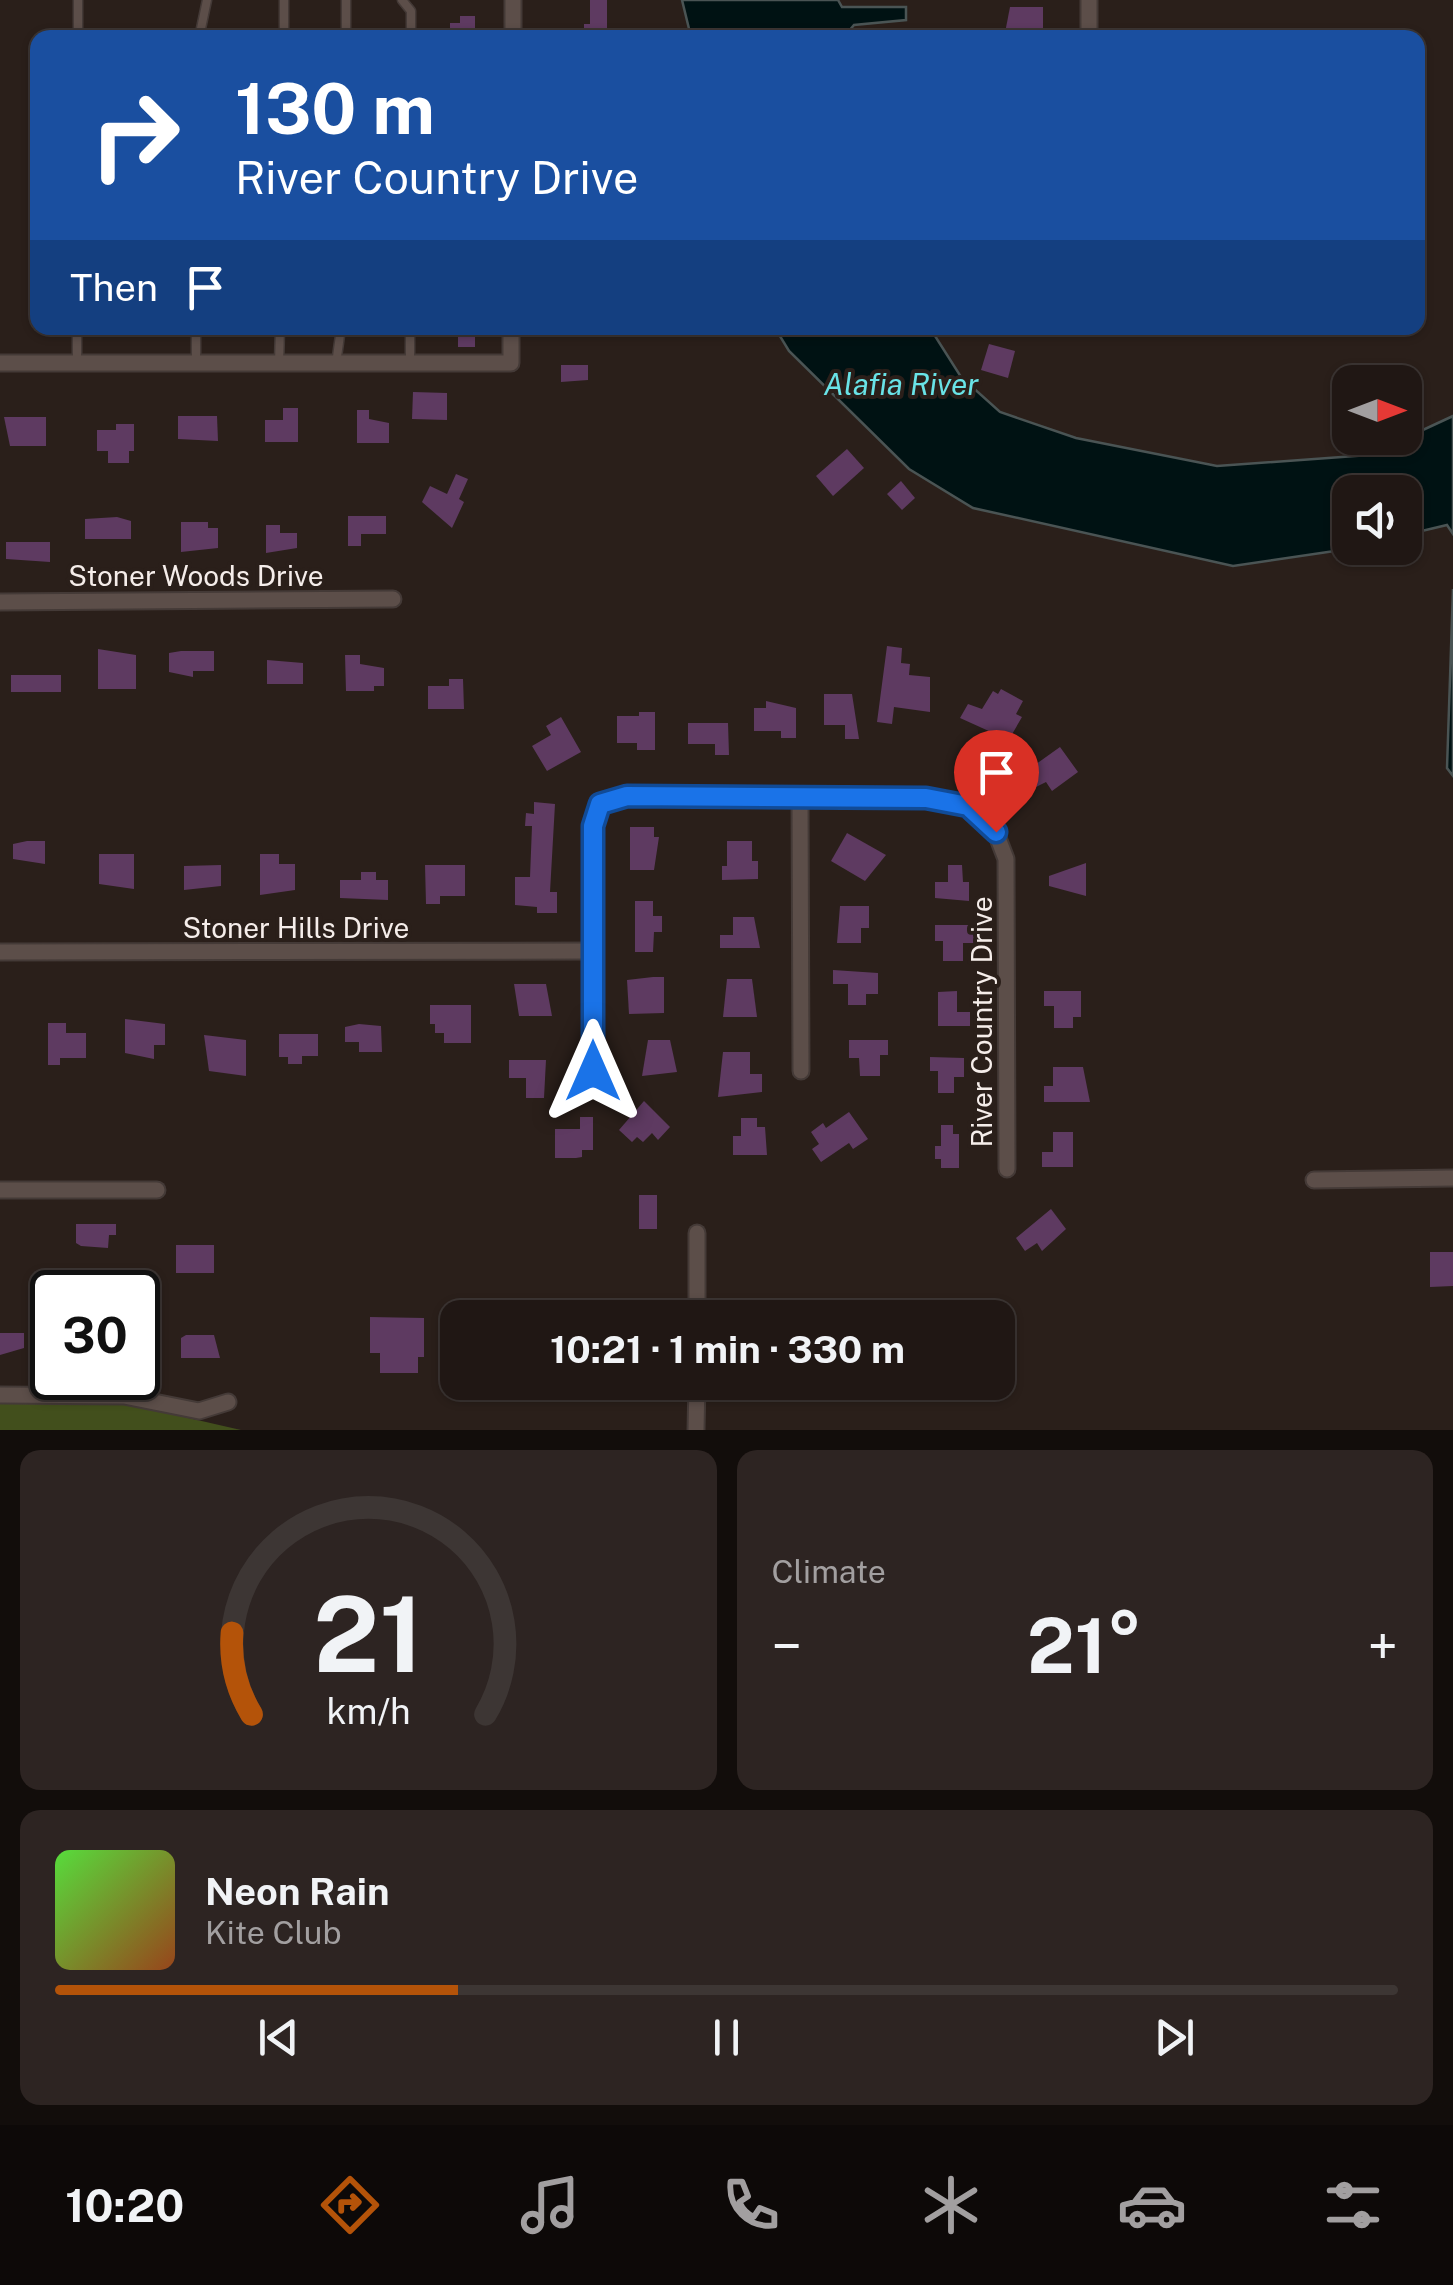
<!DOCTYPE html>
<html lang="en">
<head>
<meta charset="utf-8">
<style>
  body { margin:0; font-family:"Public Sans",sans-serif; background:#2d2422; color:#f1f3f6; height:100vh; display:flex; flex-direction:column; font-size:38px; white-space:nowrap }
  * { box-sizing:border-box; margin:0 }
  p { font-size:32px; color:#a29fa0 }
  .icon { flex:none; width:55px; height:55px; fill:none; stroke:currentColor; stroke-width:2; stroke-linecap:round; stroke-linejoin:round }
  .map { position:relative; height:1430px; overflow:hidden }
  .sheet { display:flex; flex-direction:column; gap:20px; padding:20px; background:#120d0b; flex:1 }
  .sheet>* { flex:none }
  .hud { position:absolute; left:30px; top:30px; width:1395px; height:305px; border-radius:20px; box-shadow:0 2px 8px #0004,0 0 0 2px #3d3634; background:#1a4fa0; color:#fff; overflow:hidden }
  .needle { width:65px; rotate:90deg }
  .fabs { position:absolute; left:1332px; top:365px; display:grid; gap:20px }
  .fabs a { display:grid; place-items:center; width:90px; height:90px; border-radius:20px; background:#201714; box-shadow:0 2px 8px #0004,0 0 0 2px #3d3634; font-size:50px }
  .speed { position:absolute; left:30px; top:1270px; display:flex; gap:20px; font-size:50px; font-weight:700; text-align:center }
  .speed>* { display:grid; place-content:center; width:130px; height:130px; border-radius:50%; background:#201714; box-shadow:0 2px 8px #0004,0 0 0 2px #3d3634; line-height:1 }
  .speed .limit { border:5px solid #111; border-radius:15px; background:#fff; color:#111 }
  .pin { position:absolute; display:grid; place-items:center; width:85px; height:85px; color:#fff; margin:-102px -42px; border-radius:50% 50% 50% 0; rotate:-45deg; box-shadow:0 0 10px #0007 }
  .pin .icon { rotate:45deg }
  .me { position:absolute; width:110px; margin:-55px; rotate:0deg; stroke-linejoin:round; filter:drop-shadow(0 0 8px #0008) }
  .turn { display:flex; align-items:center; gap:35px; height:210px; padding:0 40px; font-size:45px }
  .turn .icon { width:130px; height:130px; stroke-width:2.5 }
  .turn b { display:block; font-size:70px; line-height:85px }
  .then { display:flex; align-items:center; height:95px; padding:0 40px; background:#0003; gap:20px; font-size:38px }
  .big { font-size:75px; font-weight:700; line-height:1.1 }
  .sheet .tile { flex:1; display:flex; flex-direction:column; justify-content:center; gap:15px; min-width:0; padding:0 35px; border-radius:20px; background:#2d2422 }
  .sheet .dial { align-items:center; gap:0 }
  .dial svg { height:260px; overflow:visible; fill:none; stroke:#3d3634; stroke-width:7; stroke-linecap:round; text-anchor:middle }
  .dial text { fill:#f1f3f6; stroke:none }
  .song { display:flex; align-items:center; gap:30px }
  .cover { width:120px; height:120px; border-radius:15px; background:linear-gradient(135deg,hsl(110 70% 55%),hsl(20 70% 35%)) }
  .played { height:10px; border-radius:5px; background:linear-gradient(90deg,#b45309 30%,#3d3634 30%) }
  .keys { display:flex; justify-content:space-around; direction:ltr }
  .heat { display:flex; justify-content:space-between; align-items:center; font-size:55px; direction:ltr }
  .sheet .tiles { flex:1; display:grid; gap:20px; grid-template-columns:1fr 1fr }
  .tile:last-child { grid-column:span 2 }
  .trip { position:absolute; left:440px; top:1300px; width:575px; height:100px; border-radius:20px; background:#201714; box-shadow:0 2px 8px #0004,0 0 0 2px #3d3634; font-weight:700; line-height:100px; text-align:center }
  .dock { display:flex; height:160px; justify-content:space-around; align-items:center; background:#0d0908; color:#a29fa0 }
  .dock .icon { width:70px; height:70px }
  .dock .current { color:#b45309 }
  .dock b { font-size:45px; color:#f1f3f6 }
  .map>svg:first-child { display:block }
</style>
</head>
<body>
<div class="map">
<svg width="1453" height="1430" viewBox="0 0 1453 1430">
  <rect width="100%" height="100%" fill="#2a1f1a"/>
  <path fill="#424f1c" d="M0,1402l123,1 118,27h-241z"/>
  <g fill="#001213" stroke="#4a5454" stroke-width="2.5">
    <path d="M682,0h156l4,7h64v13l-52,5 -10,12h-153z"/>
    <path d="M775,328h155l31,49 39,35 76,26 141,28 152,-11 84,-39v118l-6,-9 -42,10v-43h-55v56h5l-122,18 -260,-58 -64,-39 -120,-118z"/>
    <path d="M1453,589v187l-6,-8z"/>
  </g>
  <g fill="#5e3a61">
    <path d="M590,0h17v38h-23v-14h6z"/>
    <path d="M1010,7h33v31h-39z"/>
    <path d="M460,16h15v22h-25v-15h10z"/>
    <rect x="458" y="328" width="17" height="19"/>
    <path d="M989,344l26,7 -7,27 -27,-8z"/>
    <path d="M561,365h27v15l-27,2z"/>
    <path d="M413,392l34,1v27l-35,-1z"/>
    <path d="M283,408h15v34h-33v-22h18z"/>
    <path d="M357,410h12v9l20,4v20h-32z"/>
    <path d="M178,416h39l1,25 -40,-2z"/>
    <path d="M4,417h42v29h-36z"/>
    <path d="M116,424h18v27h-5v12h-21v-12h-11v-21h19z"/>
    <path d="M847,449l17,19 -31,28 -17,-20z"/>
    <path d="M456,474l12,5 -9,20 5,3 -12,26 -30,-26 8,-16 17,8z"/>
    <path d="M901,481l14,17 -13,12 -15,-16z"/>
    <path d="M348,516h38v18h-25v12h-13z"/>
    <path d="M117,517l14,4v18h-46v-20z"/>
    <path d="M181,522h27v6h10v20l-37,4z"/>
    <path d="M266,525h14v8h17v15l-31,5z"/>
    <path d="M6,542h44v20l-44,-3z"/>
    <path d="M887,646l15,2 -1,15 9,1 -1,11 21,2v35l-36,-5 -2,17 -15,-2z"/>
    <path d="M98,649l38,6v34h-38z"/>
    <path d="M181,651h33v20h-21v6l-24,-5v-19z"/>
    <path d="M345,655h15v9l24,4v18h-10v5h-28z"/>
    <path d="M267,660l36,3v21h-36z"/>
    <rect x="11" y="675" width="50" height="17"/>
    <path d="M449,679h14l1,30h-36v-23h21z"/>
    <path d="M1001,689l22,12 -7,13 6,3 -11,19 -6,-3 -3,4 -42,-19 8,-14 14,5 11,-18 5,3z"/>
    <path d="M824,694h28l7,45h-14v-14h-21z"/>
    <path d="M766,701l30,7v30h-15v-7h-27v-23h12z"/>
    <path d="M639,712h16v38h-18v-7h-20v-27h22z"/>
    <path d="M561,717l20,35 -34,19 -15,-25 19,-11 -5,-9z"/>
    <path d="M688,723h40l1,32h-14v-11h-27z"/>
    <path d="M1060,747l18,25 -26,19 -6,-9 -10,5 -11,-15z"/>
    <path d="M534,802l21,2 -5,88h7v21h-20v-6l-22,-2v-28h15l2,-51h-7l1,-13 8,1z"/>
    <path d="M630,827h24v10h5l-5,33h-24z"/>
    <path d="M847,833l39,22 -21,26 -34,-20z"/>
    <path d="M27,841h18v23l-32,-5v-15z"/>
    <path d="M727,841h25v20h6v18l-36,1v-14h5z"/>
    <path d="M99,854h35v35l-35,-5z"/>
    <path d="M260,854h19v10h16v26l-35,5z"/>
    <path d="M1086,863v33l-37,-10v-10z"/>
    <path d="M221,865v21l-37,4v-24z"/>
    <path d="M425,865h40v31h-25v8h-14z"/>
    <path d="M948,865h14l1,17h6v19l-34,-3v-16h13z"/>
    <path d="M361,872h15v8h12v20l-48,-2v-18h21z"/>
    <path d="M635,901h18v15h9v16h-8l-1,20h-18z"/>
    <path d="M840,906h29v22h-8v15h-24z"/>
    <path d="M733,917h21l6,31h-40v-13h13z"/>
    <path d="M935,925h39v18h-11v18h-20v-20h-8z"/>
    <path d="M833,970l45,3v21h-12v11h-18v-21h-15z"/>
    <path d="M653,977h11v36l-35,1 -2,-34z"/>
    <path d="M727,979h25l5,38h-34z"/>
    <path d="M514,984h32l6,32h-33z"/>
    <path d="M957,991v21h13v14h-32v-34z"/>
    <path d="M1044,991h37v26h-8v11h-19v-22h-10z"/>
    <path d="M430,1005h41v38h-27v-10h-9v-9h-5z"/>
    <path d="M125,1019l40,5v21h-11v14l-29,-6z"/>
    <path d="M48,1023h18v10h20v25h-26v7h-12z"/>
    <path d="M359,1024l22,2 1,26h-23v-10h-14v-15z"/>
    <path d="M279,1034h39v22h-16v8h-14v-7h-9z"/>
    <path d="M204,1035l42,5v36l-37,-5z"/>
    <path d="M648,1040h22l7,32 -35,4z"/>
    <path d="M849,1040h39v15h-8v21h-20l-1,-18h-10z"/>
    <path d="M723,1052h27v22h12v18l-44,5z"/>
    <path d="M930,1057l34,1v19h-10v16h-16v-22h-8z"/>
    <path d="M509,1060h37l-2,38h-18v-20h-17z"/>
    <path d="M1053,1067h30l7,35h-46v-16h9z"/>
    <path d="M644,1101l26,26 -12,13 -6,-7 -9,9 -6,-5 -5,5 -13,-12z"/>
    <path d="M849,1112l19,27 -15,10 -4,-6 -28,19 -9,-13 7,-5 -8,-12 12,-9 3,5z"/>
    <path d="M580,1117h13v33h-11v7l-6,1h-21v-29h25z"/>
    <path d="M741,1118h16v9h8l2,28h-34v-19h8z"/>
    <path d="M941,1125h12v9h6v34h-18v-9h-6v-13h6z"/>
    <path d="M1053,1132h20v35h-31v-15h11z"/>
    <rect x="639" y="1195" width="18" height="34"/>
    <path d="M1051,1209l15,20 -24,22 -5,-8 -12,8 -9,-13z"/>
    <path d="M76,1224h40v11h-7l-1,13 -27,-2 -5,-3z"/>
    <rect x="176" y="1245" width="38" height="28"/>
    <path d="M1430,1252h23v34l-23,1z"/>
    <path d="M370,1317l54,1v39h-6v16h-38v-20h-10z"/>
    <path d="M0,1333h24v15l-24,7z"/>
    <path d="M186,1335h28l6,23h-39v-20z"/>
  </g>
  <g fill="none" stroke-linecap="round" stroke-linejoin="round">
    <defs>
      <g id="service">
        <path d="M402,0l9,11v27"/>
        <path d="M78,38v-38"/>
        <path d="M199,38l8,-38"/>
        <path d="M284,38v-38"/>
        <path d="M346,38v-38"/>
        <path d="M77,363v-35"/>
        <path d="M196,363v-35"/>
        <path d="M279,363l1,-35"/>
        <path d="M410,363v-35"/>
        <path d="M336,364l5,-36"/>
      </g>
      <g id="minor">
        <path d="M513,0v38"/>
        <path d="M1089,38v-38"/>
        <path d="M0,363h511v-35"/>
        <path d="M0,602l393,-3"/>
        <path d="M800,795l1,276"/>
        <path d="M0,952l593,-1"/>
        <path d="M593,1071v-245l8,-22 26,-8 299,2 42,8 28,27 10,26 1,310"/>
        <path d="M1314,1180l139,-2"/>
        <path d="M0,1190h157"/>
        <path d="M697,1318v-85"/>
        <path d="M0,1395l124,1 75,15 29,-9"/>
        <path d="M696,1430l1,-48"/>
      </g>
    </defs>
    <use href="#service" stroke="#443a37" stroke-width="11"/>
    <use href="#minor" stroke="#443a37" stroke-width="19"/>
    <use href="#service" stroke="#5c4e49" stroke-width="8"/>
    <use href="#minor" stroke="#5c4e49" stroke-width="15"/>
  </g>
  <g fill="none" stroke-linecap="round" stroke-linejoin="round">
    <defs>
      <path id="route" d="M593,1071v-245l7,-22 27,-8 299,2 42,8 28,26"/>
    </defs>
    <use href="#route" stroke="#114b97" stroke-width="25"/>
    <use href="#route" stroke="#1a73e8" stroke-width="18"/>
  </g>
  <g text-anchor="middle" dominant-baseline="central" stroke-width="8" stroke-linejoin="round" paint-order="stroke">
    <g font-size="28" fill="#f5edea" stroke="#2a1f1a">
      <text x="196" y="575">Stoner Woods Drive</text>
      <text x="296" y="927">Stoner Hills Drive</text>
      <text transform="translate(981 1022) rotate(-90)">River Country Drive</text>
    </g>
    <g font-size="30" font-style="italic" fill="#69e3e7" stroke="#2a1f1a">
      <text x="901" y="384">Alafia River</text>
    </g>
  </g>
</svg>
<div class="fabs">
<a><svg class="needle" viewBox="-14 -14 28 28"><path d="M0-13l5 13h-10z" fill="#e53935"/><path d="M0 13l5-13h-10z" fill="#a29fa0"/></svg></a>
<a><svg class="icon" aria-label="sound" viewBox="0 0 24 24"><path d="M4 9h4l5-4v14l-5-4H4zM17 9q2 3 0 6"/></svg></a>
</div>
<div class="speed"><div class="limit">30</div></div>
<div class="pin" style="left:996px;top:832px;background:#d93025"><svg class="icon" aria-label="arrive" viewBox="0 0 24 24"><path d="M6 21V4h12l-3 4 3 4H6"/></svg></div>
<svg class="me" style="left:593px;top:1071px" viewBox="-20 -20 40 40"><path d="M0-17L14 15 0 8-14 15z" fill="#1a73e8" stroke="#fff" stroke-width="4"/></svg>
<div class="trip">10:21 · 1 min · 330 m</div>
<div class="hud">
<div class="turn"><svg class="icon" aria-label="right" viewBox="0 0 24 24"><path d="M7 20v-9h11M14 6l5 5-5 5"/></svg><div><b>130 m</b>River Country Drive</div></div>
<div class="then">Then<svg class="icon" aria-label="arrive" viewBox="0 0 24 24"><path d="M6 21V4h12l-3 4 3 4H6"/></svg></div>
</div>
</div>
<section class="sheet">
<div class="tiles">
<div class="tile dial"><svg viewBox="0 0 100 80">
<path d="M14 69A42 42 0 1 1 86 69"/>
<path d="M14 69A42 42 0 0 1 8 44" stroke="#b45309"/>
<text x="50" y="56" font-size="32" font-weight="700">21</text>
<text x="50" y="72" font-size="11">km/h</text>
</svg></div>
<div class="tile"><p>Climate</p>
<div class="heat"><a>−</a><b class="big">21°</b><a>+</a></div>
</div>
<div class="tile">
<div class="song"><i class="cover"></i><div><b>Neon Rain</b><p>Kite Club</p></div></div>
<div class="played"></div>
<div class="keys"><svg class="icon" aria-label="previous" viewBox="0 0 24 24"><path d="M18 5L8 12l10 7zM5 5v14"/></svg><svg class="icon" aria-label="pause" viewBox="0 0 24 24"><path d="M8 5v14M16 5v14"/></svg><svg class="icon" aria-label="next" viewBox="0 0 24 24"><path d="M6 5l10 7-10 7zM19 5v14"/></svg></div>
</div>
</div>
</section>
<nav class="dock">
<b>10:20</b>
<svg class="icon current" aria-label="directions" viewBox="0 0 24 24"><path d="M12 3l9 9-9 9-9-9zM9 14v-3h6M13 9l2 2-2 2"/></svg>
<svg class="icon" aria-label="music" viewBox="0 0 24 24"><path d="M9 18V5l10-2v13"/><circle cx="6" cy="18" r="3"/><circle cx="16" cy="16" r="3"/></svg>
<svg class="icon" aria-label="phone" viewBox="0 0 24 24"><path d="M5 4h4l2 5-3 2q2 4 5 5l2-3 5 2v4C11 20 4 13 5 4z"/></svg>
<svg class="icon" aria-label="climate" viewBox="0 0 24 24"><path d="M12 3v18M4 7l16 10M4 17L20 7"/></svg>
<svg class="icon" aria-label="car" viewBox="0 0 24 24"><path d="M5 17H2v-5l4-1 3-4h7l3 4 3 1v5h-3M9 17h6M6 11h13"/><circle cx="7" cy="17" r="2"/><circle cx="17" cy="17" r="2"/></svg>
<svg class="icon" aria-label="filters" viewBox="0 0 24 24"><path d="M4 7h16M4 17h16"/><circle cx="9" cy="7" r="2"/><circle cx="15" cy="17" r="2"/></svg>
</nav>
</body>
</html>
